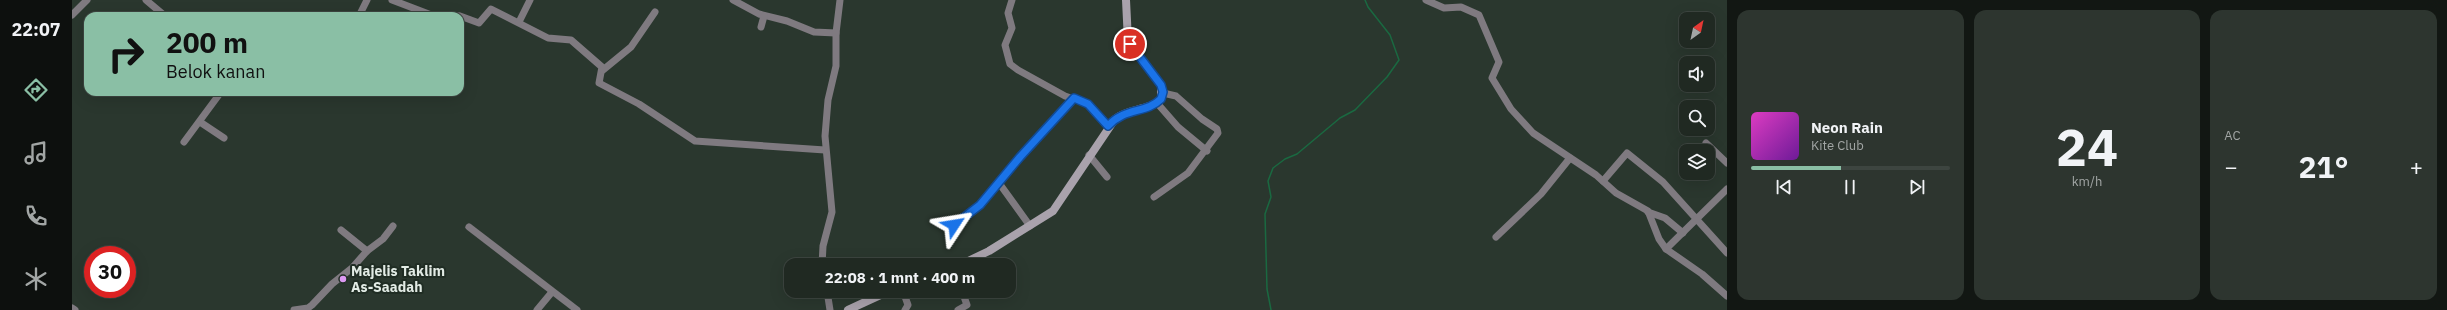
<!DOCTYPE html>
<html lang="id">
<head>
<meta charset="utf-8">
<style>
  body { margin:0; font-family:"IBM Plex Sans",sans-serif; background:#2d352f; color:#f1f3f6; height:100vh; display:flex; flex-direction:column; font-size:15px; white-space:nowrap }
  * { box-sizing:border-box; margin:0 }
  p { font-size:13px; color:#a2a6a5 }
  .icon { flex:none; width:22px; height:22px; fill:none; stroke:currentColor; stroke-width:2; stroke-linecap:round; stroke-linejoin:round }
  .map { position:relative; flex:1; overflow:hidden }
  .details { display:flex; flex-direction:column; gap:10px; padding:10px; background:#121713; width:720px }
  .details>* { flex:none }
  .banner { position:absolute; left:12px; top:12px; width:380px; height:84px; border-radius:12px; box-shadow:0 4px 16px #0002,0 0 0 1px #3d4540; background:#8abfa5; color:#111; overflow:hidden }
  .needle { width:26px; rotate:33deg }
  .fabs { position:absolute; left:1607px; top:12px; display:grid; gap:8px }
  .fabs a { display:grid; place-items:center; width:36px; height:36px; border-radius:8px; background:#202922; box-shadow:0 4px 16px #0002,0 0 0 1px #3d4540; font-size:20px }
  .speed { position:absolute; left:12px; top:246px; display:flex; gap:8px; font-size:20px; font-weight:700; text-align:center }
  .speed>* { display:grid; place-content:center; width:52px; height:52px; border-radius:50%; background:#202922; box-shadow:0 4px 16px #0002,0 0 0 1px #3d4540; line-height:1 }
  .speed .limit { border:6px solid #d22; background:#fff; color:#111 }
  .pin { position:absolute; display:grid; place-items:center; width:34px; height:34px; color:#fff; margin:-17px; border:2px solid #fff; border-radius:50%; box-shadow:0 1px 4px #0007 }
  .me { position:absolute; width:44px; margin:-22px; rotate:57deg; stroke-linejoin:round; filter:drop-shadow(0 0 3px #0008) }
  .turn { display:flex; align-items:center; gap:14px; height:84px; padding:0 16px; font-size:18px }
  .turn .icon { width:52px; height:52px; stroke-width:2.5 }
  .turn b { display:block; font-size:28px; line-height:34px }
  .big { font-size:30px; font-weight:800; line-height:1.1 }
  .details .widget { flex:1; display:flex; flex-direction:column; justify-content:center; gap:6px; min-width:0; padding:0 14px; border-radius:12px; background:#2d352f }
  .details .dial { align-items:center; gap:0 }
  .dial b { font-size:52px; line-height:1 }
  .song { display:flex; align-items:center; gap:12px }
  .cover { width:48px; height:48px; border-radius:6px; background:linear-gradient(135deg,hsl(310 70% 55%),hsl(280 70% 35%)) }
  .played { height:4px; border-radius:2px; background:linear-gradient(90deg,#8abfa5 45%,#3d4540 45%) }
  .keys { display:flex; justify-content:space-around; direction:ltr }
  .heat { display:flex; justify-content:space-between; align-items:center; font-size:22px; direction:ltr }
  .details .tiles { flex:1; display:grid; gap:10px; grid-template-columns:repeat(3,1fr) }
  .trip { position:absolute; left:712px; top:258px; width:232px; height:40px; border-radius:12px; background:#202922; box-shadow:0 4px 16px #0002,0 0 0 1px #3d4540; font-weight:800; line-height:40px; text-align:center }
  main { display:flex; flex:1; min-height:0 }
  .menu { display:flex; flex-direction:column; width:72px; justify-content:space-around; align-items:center; background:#0d100e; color:#a2a6a5 }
  .menu .icon { width:28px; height:28px }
  .menu .selected { color:#8abfa5 }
  .menu b { font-size:18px; color:#f1f3f6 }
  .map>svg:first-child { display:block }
</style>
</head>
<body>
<main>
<nav class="menu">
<b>22:07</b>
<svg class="icon selected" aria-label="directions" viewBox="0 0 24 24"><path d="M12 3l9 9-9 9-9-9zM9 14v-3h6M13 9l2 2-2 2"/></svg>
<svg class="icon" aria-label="music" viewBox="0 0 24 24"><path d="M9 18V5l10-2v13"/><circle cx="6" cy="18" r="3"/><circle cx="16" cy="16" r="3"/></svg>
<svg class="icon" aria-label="phone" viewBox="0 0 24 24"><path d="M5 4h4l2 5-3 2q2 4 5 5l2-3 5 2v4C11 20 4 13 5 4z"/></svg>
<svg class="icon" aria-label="climate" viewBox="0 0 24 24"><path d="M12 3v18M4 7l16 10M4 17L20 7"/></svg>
</nav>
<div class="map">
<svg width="1655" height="310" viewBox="0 0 1655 310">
  <rect width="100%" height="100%" fill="#2a372e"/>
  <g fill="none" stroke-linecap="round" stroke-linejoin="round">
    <path stroke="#1a6941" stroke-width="1.5" d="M1199,310l-4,-21 -2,-75 6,-17 -3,-16 5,-13 12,-9 12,-5 43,-36 15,-8 32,-33 12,-17 -9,-25 -22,-28 -3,-7"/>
    <g stroke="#7f7a80" stroke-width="7">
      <path d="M74,0l19,16"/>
      <path d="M320,0l42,16"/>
      <path d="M661,0l26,14 28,7 27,11 22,1"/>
      <path d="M940,0l-4,13 4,15 -7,17 5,19 8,6 47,26 23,8 20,22"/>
      <path d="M1354,0l18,8 17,-1 18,8 20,47 -7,16 19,31 22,24 63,42 20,18 32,18 11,28 7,10 36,25 25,22"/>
      <path d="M0,15l15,-15"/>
      <path d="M287,16l8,-16"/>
      <path d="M378,16h9"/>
      <path d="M388,16l19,7 12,-14 57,29 23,2 31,27 -3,16 40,21 56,37 130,9"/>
      <path d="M447,22l11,-22"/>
      <path d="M689,27l3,-11"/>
      <path d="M531,70l28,-23 24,-35"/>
      <path d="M1085,103l21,24 29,24"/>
      <path d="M128,122l24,16"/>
      <path d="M112,142l37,-50"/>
      <path d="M1634,143l21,20"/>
      <path d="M1017,155l18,22"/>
      <path d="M1531,181l24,-28 36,29 64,71"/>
      <path d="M927,183l31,43"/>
      <path d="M1082,197l34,-24 30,-40 -1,-4 -15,-10 -26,-23 -13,-3"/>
      <path d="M1576,212l17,6 18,15"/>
      <path d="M882,225c29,-16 44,-44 66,-68 18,-20 36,-39 54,-59"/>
      <path d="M397,227l108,83"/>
      <path d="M269,230l26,21"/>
      <path d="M1424,237l45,-43 29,-36"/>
      <path d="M1594,249l61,-60"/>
      <path d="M750,265l1,-19 9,-34 -7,-76 3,-36 8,-34v-33l4,-33"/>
      <path d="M755,291l3,19"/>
      <path d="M831,291l5,14 -3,5"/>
      <path d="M0,308l3,2"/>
      <path d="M222,310l14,-2 4,-3 20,-21 20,-16 15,-17 16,-12 10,-13"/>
      <path d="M465,310l15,-18"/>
      <path d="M886,310l9,-5 -5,-14"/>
    </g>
    <g stroke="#a9a2ac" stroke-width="8">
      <path d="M888,265l29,-14 64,-40 62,-92c13,-11 34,-8 46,-20v-14l-33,-44 -2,-41"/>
      <path d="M776,310l41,-19"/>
    </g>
  </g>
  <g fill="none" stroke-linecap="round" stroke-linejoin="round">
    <defs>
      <path id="route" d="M882,225l26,-20 40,-48 54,-59 14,6 20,22c17,-19 38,-12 53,-27l2,-7 -2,-7 -31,-41"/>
    </defs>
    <use href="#route" stroke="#114b97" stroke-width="10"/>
    <use href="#route" stroke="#1a73e8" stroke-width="7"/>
  </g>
  <circle fill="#dd99f3" stroke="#202d24" stroke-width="1.5" cx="271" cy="279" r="4"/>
  <g text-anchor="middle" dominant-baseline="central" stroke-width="4" stroke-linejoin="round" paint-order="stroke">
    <g font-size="14" font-weight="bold" fill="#e2ebe5" stroke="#202d24" text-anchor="start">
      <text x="279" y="271">Majelis Taklim<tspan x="279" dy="16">As-Saadah</tspan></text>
    </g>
  </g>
</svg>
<div class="fabs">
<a><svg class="needle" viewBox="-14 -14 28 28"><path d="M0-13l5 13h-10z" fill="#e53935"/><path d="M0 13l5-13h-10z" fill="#a2a6a5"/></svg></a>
<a><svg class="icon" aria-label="sound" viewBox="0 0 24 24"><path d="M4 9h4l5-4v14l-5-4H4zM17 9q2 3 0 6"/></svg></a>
<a><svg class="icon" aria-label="search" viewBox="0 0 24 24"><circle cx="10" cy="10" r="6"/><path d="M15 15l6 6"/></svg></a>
<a><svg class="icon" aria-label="layers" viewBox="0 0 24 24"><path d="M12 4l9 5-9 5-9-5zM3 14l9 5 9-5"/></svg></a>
</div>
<div class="speed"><div class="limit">30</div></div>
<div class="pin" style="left:1058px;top:44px;background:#d93025"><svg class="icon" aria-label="arrive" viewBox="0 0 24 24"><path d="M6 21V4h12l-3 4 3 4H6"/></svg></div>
<svg class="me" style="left:882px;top:225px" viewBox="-20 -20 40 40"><path d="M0-17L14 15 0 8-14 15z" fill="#1a73e8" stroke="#fff" stroke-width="4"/></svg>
<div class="trip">22:08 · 1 mnt · 400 m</div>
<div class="banner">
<div class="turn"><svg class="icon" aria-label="right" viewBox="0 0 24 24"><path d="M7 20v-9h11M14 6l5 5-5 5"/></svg><div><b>200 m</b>Belok kanan</div></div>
</div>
</div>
<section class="details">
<div class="tiles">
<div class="widget">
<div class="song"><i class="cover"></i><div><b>Neon Rain</b><p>Kite Club</p></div></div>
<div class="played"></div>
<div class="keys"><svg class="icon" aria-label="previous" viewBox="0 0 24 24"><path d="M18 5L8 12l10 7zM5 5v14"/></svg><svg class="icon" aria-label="pause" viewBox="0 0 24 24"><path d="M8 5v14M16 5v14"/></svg><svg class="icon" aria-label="next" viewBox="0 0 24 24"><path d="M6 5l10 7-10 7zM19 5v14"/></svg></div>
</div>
<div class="widget dial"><b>24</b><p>km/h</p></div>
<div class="widget"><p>AC</p>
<div class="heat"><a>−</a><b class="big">21°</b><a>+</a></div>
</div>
</div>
</section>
</main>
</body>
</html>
